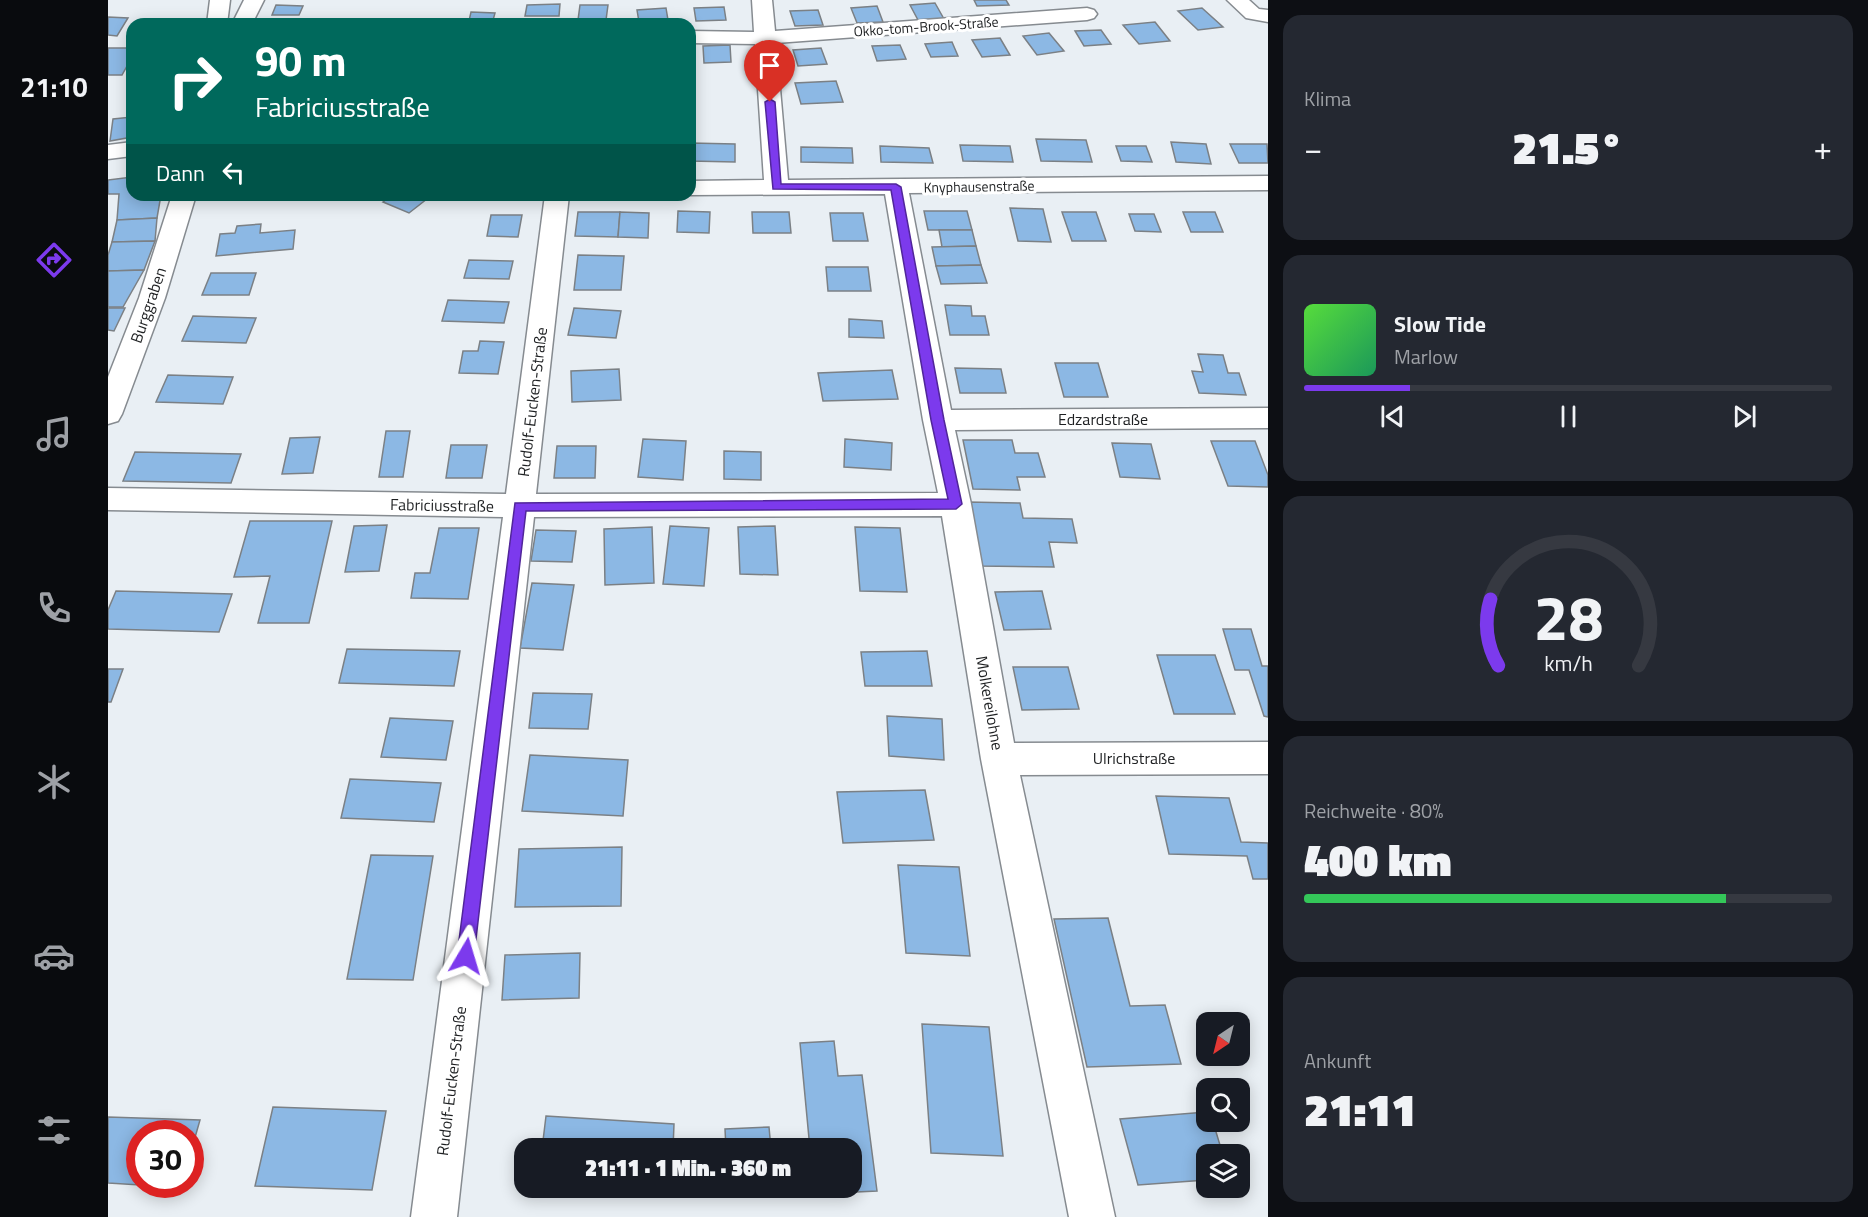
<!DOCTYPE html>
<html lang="de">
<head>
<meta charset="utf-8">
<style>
  body { margin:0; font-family:"Titillium Web",sans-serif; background:#242831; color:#f1f3f6; height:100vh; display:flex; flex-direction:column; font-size:22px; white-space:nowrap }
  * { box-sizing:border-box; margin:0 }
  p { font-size:20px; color:#9ea1a6 }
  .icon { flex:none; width:33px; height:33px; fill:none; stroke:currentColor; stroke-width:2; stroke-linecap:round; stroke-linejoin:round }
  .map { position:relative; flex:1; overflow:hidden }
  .panel { display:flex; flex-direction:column; gap:15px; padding:15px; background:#0d0f14; width:600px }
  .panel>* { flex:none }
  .top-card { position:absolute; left:18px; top:18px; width:570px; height:183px; border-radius:18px; box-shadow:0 3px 15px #0003; background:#00695c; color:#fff; overflow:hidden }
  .needle { width:39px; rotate:215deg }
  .tools { position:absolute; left:1088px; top:1012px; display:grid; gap:12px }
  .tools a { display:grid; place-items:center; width:54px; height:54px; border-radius:12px; background:#171b24; box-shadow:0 3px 15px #0003; font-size:30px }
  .speed { position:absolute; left:18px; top:1120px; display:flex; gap:12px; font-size:30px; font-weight:700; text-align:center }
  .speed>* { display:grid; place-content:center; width:78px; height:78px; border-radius:50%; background:#171b24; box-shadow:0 3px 15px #0003; line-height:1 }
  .speed .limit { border:9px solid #d22; background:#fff; color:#111 }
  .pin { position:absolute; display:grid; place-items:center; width:51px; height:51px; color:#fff; margin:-62px -26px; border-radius:50% 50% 50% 0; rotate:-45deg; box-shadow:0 0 6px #0007 }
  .pin .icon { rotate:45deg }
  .me { position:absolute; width:66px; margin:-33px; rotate:7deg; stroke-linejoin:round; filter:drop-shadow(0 0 4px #0008) }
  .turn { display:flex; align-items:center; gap:21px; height:126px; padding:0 30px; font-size:27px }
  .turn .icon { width:78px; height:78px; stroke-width:2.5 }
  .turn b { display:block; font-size:42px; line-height:51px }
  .then { display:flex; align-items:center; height:57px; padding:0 30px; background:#0003; gap:12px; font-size:22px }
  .big { font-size:45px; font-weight:800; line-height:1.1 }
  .panel .tile { flex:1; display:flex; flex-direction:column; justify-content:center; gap:9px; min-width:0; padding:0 21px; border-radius:18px; background:#242831 }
  .panel .dial { align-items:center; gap:0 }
  .dial svg { height:156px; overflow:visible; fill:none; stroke:#363941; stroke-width:7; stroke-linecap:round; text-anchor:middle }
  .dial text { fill:#f1f3f6; stroke:none }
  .song { display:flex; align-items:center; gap:18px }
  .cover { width:72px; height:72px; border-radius:9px; background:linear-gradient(135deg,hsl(110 70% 55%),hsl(150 70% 35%)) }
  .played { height:6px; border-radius:3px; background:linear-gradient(90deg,#7c3aed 20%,#363941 20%) }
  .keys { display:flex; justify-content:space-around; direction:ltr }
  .heat { display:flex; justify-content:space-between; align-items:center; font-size:33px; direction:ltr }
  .charge { height:9px; border-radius:4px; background:linear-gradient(90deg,#34c759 80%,#363941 0) }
  .trip { position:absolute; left:406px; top:1138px; width:348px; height:60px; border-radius:18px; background:#171b24; box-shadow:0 3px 15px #0003; font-weight:800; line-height:60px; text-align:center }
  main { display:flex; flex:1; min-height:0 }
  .tab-bar { display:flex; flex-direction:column; width:108px; justify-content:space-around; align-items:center; background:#090b0e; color:#9ea1a6 }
  .tab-bar .icon { width:42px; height:42px }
  .tab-bar .on { color:#7c3aed }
  .tab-bar b { font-size:27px; color:#f1f3f6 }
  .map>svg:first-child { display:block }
</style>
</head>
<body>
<main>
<nav class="tab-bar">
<b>21:10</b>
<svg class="icon on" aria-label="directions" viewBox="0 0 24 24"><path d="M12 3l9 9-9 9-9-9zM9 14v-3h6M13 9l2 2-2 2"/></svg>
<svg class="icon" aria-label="music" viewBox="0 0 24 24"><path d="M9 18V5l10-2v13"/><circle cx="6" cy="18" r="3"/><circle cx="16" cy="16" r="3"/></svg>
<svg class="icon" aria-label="phone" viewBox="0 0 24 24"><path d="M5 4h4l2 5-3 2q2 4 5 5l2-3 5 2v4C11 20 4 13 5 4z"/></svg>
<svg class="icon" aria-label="climate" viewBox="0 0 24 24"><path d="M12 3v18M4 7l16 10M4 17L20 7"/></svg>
<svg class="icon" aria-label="car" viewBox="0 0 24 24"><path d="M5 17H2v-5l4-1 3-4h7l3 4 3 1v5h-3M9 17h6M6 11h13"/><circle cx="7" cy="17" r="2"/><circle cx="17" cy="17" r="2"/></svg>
<svg class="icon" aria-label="filters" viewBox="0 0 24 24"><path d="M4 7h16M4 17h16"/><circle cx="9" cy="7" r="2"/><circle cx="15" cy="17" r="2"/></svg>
</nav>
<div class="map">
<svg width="1160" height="1217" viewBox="0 0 1160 1217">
  <rect width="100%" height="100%" fill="#e9eff4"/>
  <g fill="#8cb8e4" stroke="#7b8085" stroke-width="1.5">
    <path d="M866,0h32l3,5 -32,1z"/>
    <path d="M827,3l9,16 -26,1 -8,-15z"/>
    <path d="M452,4l-1,12h-34l2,-11z"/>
    <path d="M168,5l27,1 -4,9h-27z"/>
    <path d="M472,5h28l-2,15h-28z"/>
    <path d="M769,6l6,16 -26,1 -6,-15z"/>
    <path d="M616,7l2,13 -30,1 -2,-13z"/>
    <path d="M558,8l2,12 -29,2 -2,-12z"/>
    <path d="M1094,8l21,19 -25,3 -20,-19z"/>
    <path d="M710,10l5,15 -28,1 -5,-15z"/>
    <path d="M363,12l24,1 -3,11h-49l1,-3h25z"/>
    <path d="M0,17l20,1 -11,18 -9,-1z"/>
    <path d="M1047,22l15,19 -31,3 -16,-19z"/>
    <path d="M993,30l10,14 -27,2 -9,-15z"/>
    <path d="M941,33l15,18 -27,4 -14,-19z"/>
    <path d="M892,38l10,17 -28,2 -10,-17z"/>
    <path d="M844,42l6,14 -27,1 -6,-13z"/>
    <path d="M622,45l1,17 -27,1 -1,-17z"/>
    <path d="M792,45l6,14 -29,2 -5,-15z"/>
    <path d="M0,48h24v9l-10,18h-14z"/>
    <path d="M713,48l6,16 -29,2 -5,-16z"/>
    <path d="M728,81l7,21 -42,2 -6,-21z"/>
    <path d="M24,117v20l-22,4 3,-22z"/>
    <path d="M928,139l50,1 6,22 -51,-1z"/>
    <path d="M1063,142l35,2 5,20 -35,-2z"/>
    <path d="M582,143l45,1v18l-45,-1z"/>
    <path d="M1122,144h37l1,19h-29z"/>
    <path d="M852,145l50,1 3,16 -50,-1z"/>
    <path d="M772,146l49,2 4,15 -52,-1z"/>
    <path d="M1008,146h30l6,16 -31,-1z"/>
    <path d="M693,147l51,1 1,15 -52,-1z"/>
    <path d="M24,177v18h29l-4,23 -40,2 2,-26h-11v-14z"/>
    <path d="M284,195h40l-23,18 -26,-11z"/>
    <path d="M902,208l33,1 8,33 -33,-1z"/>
    <path d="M570,211l32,1 -1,21 -32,-1z"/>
    <path d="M816,211h43l5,19h-44z"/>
    <path d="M470,212h42l-2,25 -43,-1z"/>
    <path d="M512,212l29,1 -1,25 -30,-1z"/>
    <path d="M644,212h37l2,21h-38z"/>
    <path d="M954,212h34l10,29h-34z"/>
    <path d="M1075,212h32l8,20h-32z"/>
    <path d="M722,213h33l5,28h-35z"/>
    <path d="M1021,214h25l7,18 -26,-1z"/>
    <path d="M383,215h31l-4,22 -31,-1z"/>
    <path d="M49,218l-2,23 -43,1 5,-22z"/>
    <path d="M153,224l-1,9 35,-3 -2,19 -77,7 4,-22 15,-1 2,-7z"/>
    <path d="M831,230h33l4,16 -34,1z"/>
    <path d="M47,241l-11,29 -36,1v-16l4,-13z"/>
    <path d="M868,246l5,19 -45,1 -4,-19z"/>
    <path d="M470,255l46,1 -3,34h-47z"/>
    <path d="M361,260l44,1 -4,18 -45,-1z"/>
    <path d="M873,265l6,18 -46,1 -5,-18z"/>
    <path d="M718,267h42l3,24h-43z"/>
    <path d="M36,270l-21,37h-15v-36z"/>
    <path d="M103,273h45l-7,22h-47z"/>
    <path d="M340,300l61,2 -5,21 -62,-2z"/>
    <path d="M837,305l26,1 1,10h13l4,19h-39z"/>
    <path d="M0,308h17l-11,23 -6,-1z"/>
    <path d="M466,308l47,3 -5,27 -48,-3z"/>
    <path d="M85,316l63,2 -10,25 -64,-2z"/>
    <path d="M741,319l33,2 2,17 -35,-1z"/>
    <path d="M372,341l24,1 -6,32 -39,-1 4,-22h15z"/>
    <path d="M1090,354l25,1 5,18h11l7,22 -47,-2 -7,-22 11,1z"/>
    <path d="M947,363h43l10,34h-44z"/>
    <path d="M847,368l46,1 5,24h-46z"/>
    <path d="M511,369l2,31 -49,2 -1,-31z"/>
    <path d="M784,370l6,29 -75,2 -5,-28z"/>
    <path d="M60,375l65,2 -10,27 -67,-2z"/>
    <path d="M278,431h24l-7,46h-24z"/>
    <path d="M212,437l-7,36 -31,1 8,-36z"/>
    <path d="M535,439l43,2 -3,39 -45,-3z"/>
    <path d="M737,439l47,4 -1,27 -47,-3z"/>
    <path d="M855,440h49l3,13h23l7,24h-28l3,13 -47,-1z"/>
    <path d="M1103,441h44l13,34v12l-40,-1z"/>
    <path d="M1004,443l39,1 9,35 -40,-2z"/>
    <path d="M343,445h36l-5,33h-36z"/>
    <path d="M449,446h39l-1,32h-41z"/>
    <path d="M616,451l37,1v28l-37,-1z"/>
    <path d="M27,452l106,2 -10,29 -108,-2z"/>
    <path d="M860,502l52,1 3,15 49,1 5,24 -28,-1 5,25 -76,-1z"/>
    <path d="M142,521h82l-23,102h-51l12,-47 -36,1z"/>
    <path d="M279,525l-8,46 -34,1 9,-46z"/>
    <path d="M562,526l39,2 -5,58 -41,-2z"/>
    <path d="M667,526l3,49 -38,-1 -2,-47z"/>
    <path d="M544,527l2,56 -49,2 -1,-56z"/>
    <path d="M747,527l45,1 7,64 -47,-1z"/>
    <path d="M331,528h40l-11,71 -57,-1 4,-25h15z"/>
    <path d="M428,530l40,1 -4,31 -41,-1z"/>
    <path d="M424,583l42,2 -11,65 -43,-2z"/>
    <path d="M8,591l116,3 -13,38 -111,-3v-19z"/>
    <path d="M934,591l9,38 -47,1 -9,-38z"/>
    <path d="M1115,629h28l11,37h6v51l-4,-1 -15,-46h-14z"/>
    <path d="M239,649l113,2 -6,35 -115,-3z"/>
    <path d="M819,651l5,35h-67l-4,-34z"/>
    <path d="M1049,655h58l20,59h-61z"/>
    <path d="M905,667h55l11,42 -57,1z"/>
    <path d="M0,669h15l-12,33h-3z"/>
    <path d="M425,693l59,1 -4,35 -59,-1z"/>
    <path d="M779,716l55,3 2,41 -55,-4z"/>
    <path d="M282,718l63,3 -7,39 -65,-3z"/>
    <path d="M422,755l98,5 -5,56 -101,-5z"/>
    <path d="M242,779l91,4 -7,39 -93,-4z"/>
    <path d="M817,790l9,50 -91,3 -6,-51z"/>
    <path d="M1048,796l73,2 12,44 27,1v36h-15l-6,-23 -78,-2z"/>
    <path d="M514,847l-1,59 -106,1 4,-58z"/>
    <path d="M263,855l62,1 -20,124 -66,-1z"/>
    <path d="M790,865l61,2 11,89 -64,-3z"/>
    <path d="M1000,918l22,88 35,-1 16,59 -94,3 -33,-148z"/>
    <path d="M472,953l-1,45 -77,2 3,-45z"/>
    <path d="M814,1024l67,3 14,129 -72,-3z"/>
    <path d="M726,1041l4,35 24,-1 15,116 -63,3v-6h38v-39h-42l-10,-106z"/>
    <path d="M165,1107l113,4 -14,79 -117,-4z"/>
    <path d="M1098,1112v10h7l10,33h-17v25l-68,5 -18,-66z"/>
    <path d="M438,1116l128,8 -1,25h-131z"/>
    <path d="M0,1117l92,3 -10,35v-21h-50v51l-32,-2z"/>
    <path d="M661,1127l2,22h-45l-1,-20z"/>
    <path d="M479,1188h84v5z"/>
  </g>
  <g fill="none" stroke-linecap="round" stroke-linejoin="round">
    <defs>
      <g id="minor">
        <path d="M136,0h20l-12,24h-16l-2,-4z"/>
        <path d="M644,0h20l3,31 312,-23 7,2 3,4 -3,4 -7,2 -311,23 12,137 480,-4v14l-359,3 42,217 317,-2v20l-313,2 16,74 43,239 254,-1v32l-248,1 95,442h-46l-88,-458 -39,-243 -408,1 -77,700h-46l92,-700 -395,-7v-22l398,6 39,-299h24l-33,299 402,-1 -15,-73 -38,-226 -195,1h-1l1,-14 74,-1 -9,-136 -65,-1v-12l64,1z"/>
        <path d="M1119,0h22l10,9 9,1v12l-22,-4z"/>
        <path d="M24,142v14l-24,3v-14z"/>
      </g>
      <g id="major">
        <path d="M102,0h20l-3,24h-20z"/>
        <path d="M64,195h24l-31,103 -43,116 -4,7 -10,3v-47l31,-79z"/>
      </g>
    </defs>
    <use href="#minor" stroke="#868b90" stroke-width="3"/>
    <use href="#major" stroke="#868b90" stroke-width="3"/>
    <use href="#minor" fill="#fff" fill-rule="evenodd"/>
    <use href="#major" fill="#fff" fill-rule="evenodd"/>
  </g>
  <path fill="#7c3aed" stroke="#51269a" stroke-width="1.5" d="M662,99l5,3 6,82h115l5,3 43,233 18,84 -6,5 -430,2 -52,445 -3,6 -5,3 -6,-3 -3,-6 58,-453 433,-4 -17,-79 -40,-230 -118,-1 -8,-87z"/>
  <g text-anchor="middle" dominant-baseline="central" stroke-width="6" stroke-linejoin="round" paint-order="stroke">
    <g font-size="14" fill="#1e2022" stroke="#fff">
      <text transform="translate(818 26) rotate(-4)">Okko-tom-Brook-Straße</text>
      <text transform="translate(871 186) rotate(-1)">Knyphausenstraße</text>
    </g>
    <g font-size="16" fill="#1e2022" stroke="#fff">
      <text transform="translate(40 305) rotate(-71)">Burggraben</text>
      <text transform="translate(424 402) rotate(-83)">Rudolf-Eucken-Straße</text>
      <text x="995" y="419">Edzardstraße</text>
      <text transform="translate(334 505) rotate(1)">Fabriciusstraße</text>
      <text transform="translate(882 703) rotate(80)">Molkereilohne</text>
      <text x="1026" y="758">Ulrichstraße</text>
      <text transform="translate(343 1081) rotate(-83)">Rudolf-Eucken-Straße</text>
    </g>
  </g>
</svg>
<div class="tools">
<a><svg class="needle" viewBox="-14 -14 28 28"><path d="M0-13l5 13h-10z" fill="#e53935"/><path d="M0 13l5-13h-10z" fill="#9ea1a6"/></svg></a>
<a><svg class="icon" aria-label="search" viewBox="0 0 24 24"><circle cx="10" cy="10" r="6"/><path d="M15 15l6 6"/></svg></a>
<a><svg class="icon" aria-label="layers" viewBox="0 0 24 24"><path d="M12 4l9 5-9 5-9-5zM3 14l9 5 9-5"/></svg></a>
</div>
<div class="speed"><div class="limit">30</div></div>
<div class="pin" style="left:662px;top:102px;background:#d93025"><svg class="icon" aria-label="arrive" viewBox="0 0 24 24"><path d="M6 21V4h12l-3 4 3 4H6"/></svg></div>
<svg class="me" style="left:358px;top:956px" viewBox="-20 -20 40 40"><path d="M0-17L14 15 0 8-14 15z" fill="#7c3aed" stroke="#fff" stroke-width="4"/></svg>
<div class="trip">21:11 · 1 Min. · 360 m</div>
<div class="top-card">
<div class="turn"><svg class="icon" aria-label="right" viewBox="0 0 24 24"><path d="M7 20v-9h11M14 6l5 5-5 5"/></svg><div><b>90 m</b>Fabriciusstraße</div></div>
<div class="then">Dann<svg class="icon" aria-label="left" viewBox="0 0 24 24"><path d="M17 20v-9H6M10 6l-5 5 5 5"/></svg></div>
</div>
</div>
<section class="panel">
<div class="tile"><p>Klima</p>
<div class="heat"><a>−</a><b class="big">21.5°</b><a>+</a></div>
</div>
<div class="tile">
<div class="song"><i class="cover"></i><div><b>Slow Tide</b><p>Marlow</p></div></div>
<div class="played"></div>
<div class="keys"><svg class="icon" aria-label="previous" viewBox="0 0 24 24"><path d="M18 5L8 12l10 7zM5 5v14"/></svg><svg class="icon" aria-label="pause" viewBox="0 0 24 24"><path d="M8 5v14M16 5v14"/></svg><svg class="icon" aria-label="next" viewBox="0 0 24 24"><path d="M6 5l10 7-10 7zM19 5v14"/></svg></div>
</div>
<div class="tile dial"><svg viewBox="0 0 100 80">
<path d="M14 69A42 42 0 1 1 86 69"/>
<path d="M14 69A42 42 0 0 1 10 35" stroke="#7c3aed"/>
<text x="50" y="56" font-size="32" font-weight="700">28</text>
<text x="50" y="72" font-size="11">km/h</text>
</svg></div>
<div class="tile"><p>Reichweite · 80%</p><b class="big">400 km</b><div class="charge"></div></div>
<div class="tile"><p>Ankunft</p><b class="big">21:11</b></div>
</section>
</main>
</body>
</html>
